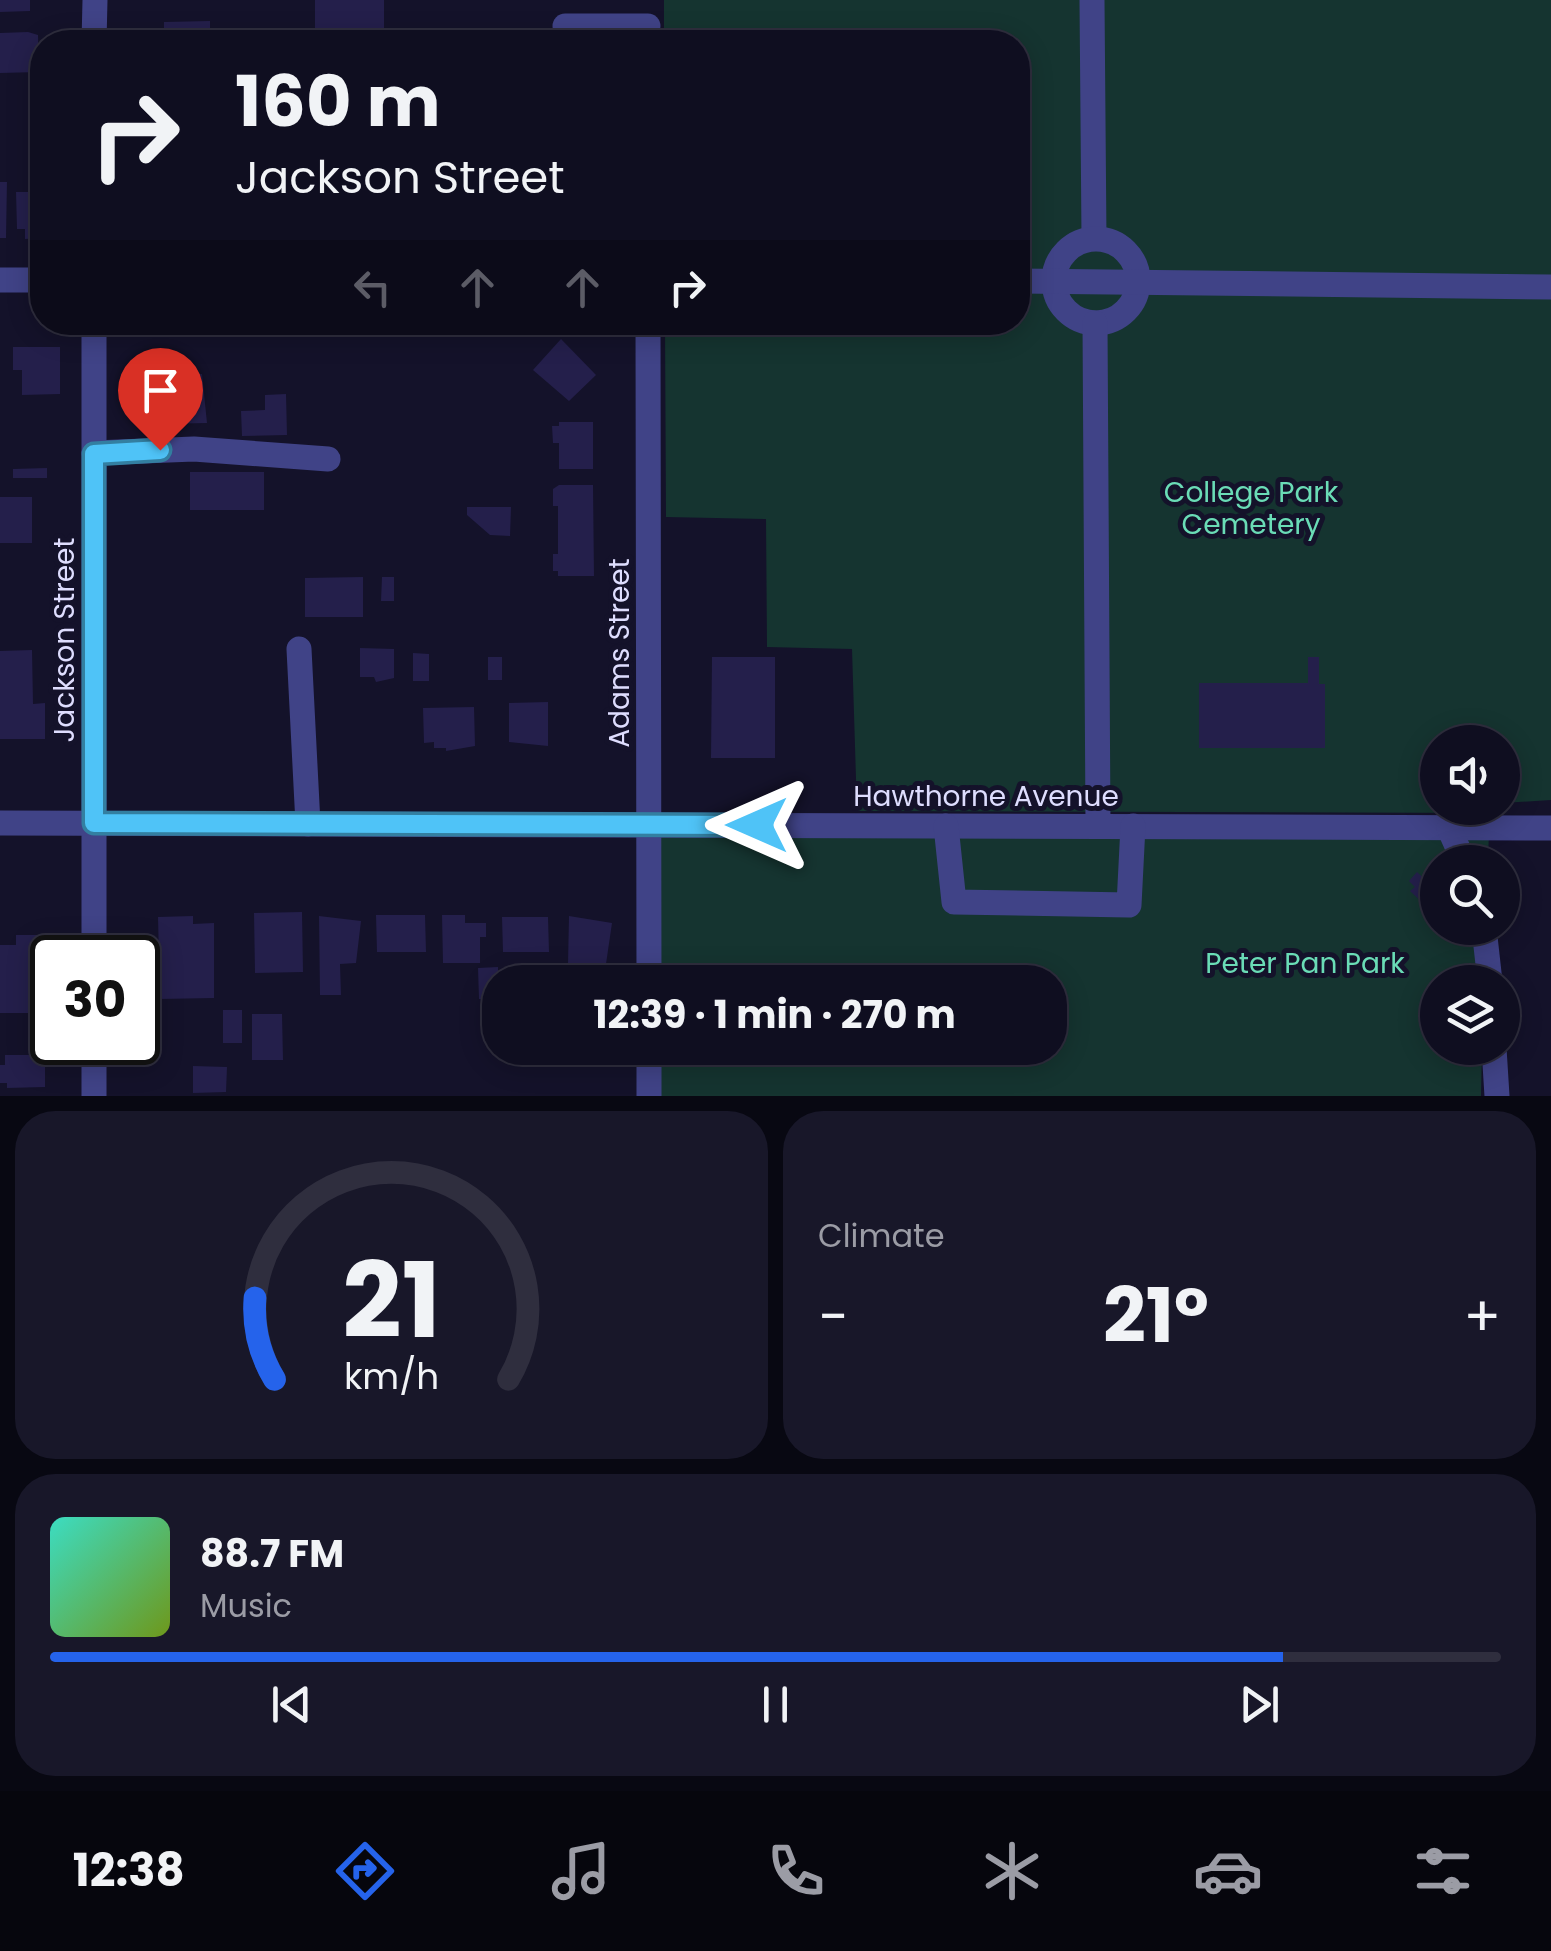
<!DOCTYPE html>
<html lang="en">
<head>
<meta charset="utf-8">
<style>
  body { margin:0; font-family:Poppins,sans-serif; background:#181729; color:#f1f3f6; height:100vh; display:flex; flex-direction:column; font-size:38px; white-space:nowrap }
  * { box-sizing:border-box; margin:0 }
  p { font-size:32px; color:#9b9ca5 }
  .icon { flex:none; width:55px; height:55px; fill:none; stroke:currentColor; stroke-width:2; stroke-linecap:round; stroke-linejoin:round }
  .map { position:relative; height:1096px; overflow:hidden }
  .side { display:flex; flex-direction:column; gap:15px; padding:15px; background:#080812; flex:1 }
  .side>* { flex:none }
  .top-card { position:absolute; left:30px; top:30px; width:1000px; height:305px; border-radius:40px; box-shadow:0 5px 25px #0003,0 0 0 2px #2f2e3e; background:#0f0e20; color:#f1f3f6; overflow:hidden }
  .controls { position:absolute; left:1420px; top:725px; display:grid; gap:20px }
  .controls a { display:grid; place-items:center; width:100px; height:100px; border-radius:50%; background:#0f0e20; box-shadow:0 5px 25px #0003,0 0 0 2px #2f2e3e; font-size:50px }
  .speed { position:absolute; left:30px; top:935px; display:flex; gap:20px; font-size:50px; font-weight:700; text-align:center }
  .speed>* { display:grid; place-content:center; width:130px; height:130px; border-radius:50%; background:#0f0e20; box-shadow:0 5px 25px #0003,0 0 0 2px #2f2e3e; line-height:1 }
  .speed .limit { border:5px solid #111; border-radius:15px; background:#fff; color:#111 }
  .pin { position:absolute; display:grid; place-items:center; width:85px; height:85px; color:#fff; margin:-102px -42px; border-radius:50% 50% 50% 0; rotate:-45deg; box-shadow:0 0 10px #0007 }
  .pin .icon { rotate:45deg }
  .me { position:absolute; width:110px; margin:-55px; rotate:270deg; stroke-linejoin:round; filter:drop-shadow(0 0 8px #0008) }
  .turn { display:flex; align-items:center; gap:35px; height:210px; padding:0 40px; font-size:45px }
  .turn .icon { width:130px; height:130px; stroke-width:2.5 }
  .turn b { display:block; font-size:70px; line-height:85px }
  .lanes { display:flex; align-items:center; height:95px; padding:0 40px; background:#0003; justify-content:center; gap:50px; direction:ltr }
  .lanes .off { opacity:.35 }
  .big { font-size:75px; font-weight:700; line-height:1.1 }
  .side .card { flex:1; display:flex; flex-direction:column; justify-content:center; gap:15px; min-width:0; padding:0 35px; border-radius:40px; background:#181729 }
  .side .dial { align-items:center; gap:0 }
  .dial svg { height:260px; overflow:visible; fill:none; stroke:#2f2e3e; stroke-width:7; stroke-linecap:round; text-anchor:middle }
  .dial text { fill:#f1f3f6; stroke:none }
  .song { display:flex; align-items:center; gap:30px }
  .cover { width:120px; height:120px; border-radius:15px; background:linear-gradient(135deg,hsl(170 70% 55%),hsl(80 70% 35%)) }
  .played { height:10px; border-radius:5px; background:linear-gradient(90deg,#2563eb 85%,#2f2e3e 85%) }
  .keys { display:flex; justify-content:space-around; direction:ltr }
  .heat { display:flex; justify-content:space-between; align-items:center; font-size:55px; direction:ltr }
  .side .tiles { flex:1; display:grid; gap:15px; grid-template-columns:1fr 1fr }
  .card:last-child { grid-column:span 2 }
  .trip { position:absolute; left:482px; top:965px; width:585px; height:100px; border-radius:40px; background:#0f0e20; box-shadow:0 5px 25px #0003,0 0 0 2px #2f2e3e; font-weight:700; line-height:100px; text-align:center }
  .menu { display:flex; height:160px; justify-content:space-around; align-items:center; background:#06060d; color:#9b9ca5 }
  .menu .icon { width:70px; height:70px }
  .menu .on { color:#2563eb }
  .menu b { font-size:45px; color:#f1f3f6 }
  .map>svg:first-child { display:block }
</style>
</head>
<body>
<div class="map">
<svg width="1551" height="1096" viewBox="0 0 1551 1096">
  <rect width="100%" height="100%" fill="#14122a"/>
  <g fill="#153430">
    <path d="M664,0h887v800l-48,3 -1,-61h-64v66h60l-4,5 -637,-2 -5,-162 -85,-2 -1,-128 -100,-2 -1,-194 353,-1v-280h-354z"/>
    <path d="M638,820l851,11 -1,31h-50v66h48l-2,54h-46v66h44l-1,48h-842v-48h411v-66h-411z"/>
  </g>
  <g fill="#241f4b">
    <path d="M0,0h30v11l-30,1z"/>
    <rect x="315" y="0" width="69" height="42"/>
    <path d="M210,21v21h-46v-20z"/>
    <path d="M28,32l10,3 1,37 -39,1v-40z"/>
    <path d="M0,182h7l-1,56h-6z"/>
    <path d="M16,192h21v10h5v36l-17,1v-10h-8z"/>
    <path d="M561,339l35,36 -27,26 -36,-31z"/>
    <path d="M13,347h47v47l-38,1v-25h-9z"/>
    <path d="M202,374l5,49 -46,1 -6,-49z"/>
    <path d="M286,394l1,41 -45,1 -1,-25 24,-1v-15z"/>
    <path d="M559,422h34v47h-34v-26h-6l-1,-17h7z"/>
    <path d="M47,468v10h-34v-9z"/>
    <rect x="190" y="472" width="74" height="38"/>
    <path d="M559,485h34l1,91h-36v-5h-5v-17h5v-48h-5v-17z"/>
    <rect x="0" y="497" width="32" height="46"/>
    <path d="M467,507h44l-1,29 -20,-1 -23,-20z"/>
    <path d="M363,577v40h-58v-39z"/>
    <path d="M382,577h12v24h-13z"/>
    <path d="M360,648l34,1v29l-18,4 -2,-5h-14z"/>
    <path d="M32,650l1,54 12,-1v36h-45v-88z"/>
    <path d="M413,653l16,1v27h-16z"/>
    <rect x="488" y="657" width="14" height="23"/>
    <path d="M712,657h63v101h-64z"/>
    <path d="M1308,657h11v27h6v64h-126v-65h109z"/>
    <path d="M548,702v44l-39,-4v-39z"/>
    <path d="M474,707l1,39 -29,5v-3h-12v-6l-10,1 -1,-35z"/>
    <path d="M1417,872l21,20 -3,16 -5,-5 -3,4 -17,-16 5,-4 -6,-6z"/>
    <path d="M302,912l1,60 -48,1 -1,-60z"/>
    <path d="M376,915h49l1,37h-49z"/>
    <path d="M442,915h23v8h21v14h-6v26h-37z"/>
    <path d="M193,916v8l21,-1v75l-54,1 -2,-82z"/>
    <path d="M319,916l42,5 -5,42 -16,1 1,31h-21z"/>
    <path d="M569,916l43,7 -6,41h-38z"/>
    <path d="M502,917h46l1,35h-46z"/>
    <path d="M16,935h29l1,69h-5v9h-41v-68h16z"/>
    <path d="M498,967v32h-19l-1,-31z"/>
    <rect x="223" y="1010" width="19" height="33"/>
    <path d="M252,1014h30l1,46h-31z"/>
    <path d="M5,1055h40v32l-38,1v-5h-7v-18h5z"/>
    <path d="M193,1066l34,1 -1,25 -33,1z"/>
  </g>
  <g fill="none" stroke-linecap="round" stroke-linejoin="round">
    <g stroke="#404387" stroke-width="25">
      <path d="M1092,0l2,238"/>
      <path d="M565,26h83"/>
      <path d="M94,42l1,-42"/>
      <circle cx="1096" cy="281" r="42"/>
      <path d="M0,280h42"/>
      <path d="M1018,281l533,6"/>
      <path d="M94,322v636"/>
      <path d="M648,322l1,660"/>
      <path d="M1095,323l3,503"/>
      <path d="M94,453l100,-4 134,10"/>
      <path d="M299,649l9,175"/>
      <path d="M0,823l1551,5"/>
      <path d="M946,826l8,76 175,3 4,-79"/>
      <path d="M1449,828l15,34"/>
      <path d="M1484,928l6,54"/>
      <path d="M94,1042v54"/>
      <path d="M1494,1048l3,48"/>
      <path d="M649,1096v-48"/>
    </g>
  </g>
  <g fill="none" stroke-linecap="round" stroke-linejoin="round">
    <defs>
      <path id="route" d="M160,450l-66,4v369l663,2"/>
    </defs>
    <use href="#route" stroke="#337fa1" stroke-width="25"/>
    <use href="#route" stroke="#4fc3f7" stroke-width="18"/>
  </g>
  <g text-anchor="middle" dominant-baseline="central" stroke-width="10" stroke-linejoin="round" paint-order="stroke">
    <g font-size="28" fill="#6adcb6" stroke="#14122a">
      <text x="1251" y="492">College Park<tspan x="1251" dy="32">Cemetery</tspan></text>
      <text x="1305" y="963">Peter Pan Park</text>
    </g>
    <g font-size="28" fill="#deddfe" stroke="#14122a">
      <text transform="translate(64 640) rotate(-90)">Jackson Street</text>
      <text transform="translate(619 653) rotate(-90)">Adams Street</text>
      <text x="986" y="796">Hawthorne Avenue</text>
    </g>
  </g>
</svg>
<div class="controls">
<a><svg class="icon" aria-label="sound" viewBox="0 0 24 24"><path d="M4 9h4l5-4v14l-5-4H4zM17 9q2 3 0 6"/></svg></a>
<a><svg class="icon" aria-label="search" viewBox="0 0 24 24"><circle cx="10" cy="10" r="6"/><path d="M15 15l6 6"/></svg></a>
<a><svg class="icon" aria-label="layers" viewBox="0 0 24 24"><path d="M12 4l9 5-9 5-9-5zM3 14l9 5 9-5"/></svg></a>
</div>
<div class="speed"><div class="limit">30</div></div>
<div class="pin" style="left:160px;top:450px;background:#d93025"><svg class="icon" aria-label="arrive" viewBox="0 0 24 24"><path d="M6 21V4h12l-3 4 3 4H6"/></svg></div>
<svg class="me" style="left:757px;top:825px" viewBox="-20 -20 40 40"><path d="M0-17L14 15 0 8-14 15z" fill="#4fc3f7" stroke="#fff" stroke-width="4"/></svg>
<div class="trip">12:39 · 1 min · 270 m</div>
<div class="top-card">
<div class="turn"><svg class="icon" aria-label="right" viewBox="0 0 24 24"><path d="M7 20v-9h11M14 6l5 5-5 5"/></svg><div><b>160 m</b>Jackson Street</div></div>
<div class="lanes"><svg class="icon off" aria-label="left" viewBox="0 0 24 24"><path d="M17 20v-9H6M10 6l-5 5 5 5"/></svg><svg class="icon off" aria-label="ahead" viewBox="0 0 24 24"><path d="M12 20V5M6 11l6-6 6 6"/></svg><svg class="icon off" aria-label="ahead" viewBox="0 0 24 24"><path d="M12 20V5M6 11l6-6 6 6"/></svg><svg class="icon" aria-label="right" viewBox="0 0 24 24"><path d="M7 20v-9h11M14 6l5 5-5 5"/></svg></div>
</div>
</div>
<section class="side">
<div class="tiles">
<div class="card dial"><svg viewBox="0 0 100 80">
<path d="M14 69A42 42 0 1 1 86 69"/>
<path d="M14 69A42 42 0 0 1 8 44" stroke="#2563eb"/>
<text x="50" y="56" font-size="32" font-weight="700">21</text>
<text x="50" y="72" font-size="11">km/h</text>
</svg></div>
<div class="card"><p>Climate</p>
<div class="heat"><a>−</a><b class="big">21°</b><a>+</a></div>
</div>
<div class="card">
<div class="song"><i class="cover"></i><div><b>88.7 FM</b><p>Music</p></div></div>
<div class="played"></div>
<div class="keys"><svg class="icon" aria-label="previous" viewBox="0 0 24 24"><path d="M18 5L8 12l10 7zM5 5v14"/></svg><svg class="icon" aria-label="pause" viewBox="0 0 24 24"><path d="M8 5v14M16 5v14"/></svg><svg class="icon" aria-label="next" viewBox="0 0 24 24"><path d="M6 5l10 7-10 7zM19 5v14"/></svg></div>
</div>
</div>
</section>
<nav class="menu">
<b>12:38</b>
<svg class="icon on" aria-label="directions" viewBox="0 0 24 24"><path d="M12 3l9 9-9 9-9-9zM9 14v-3h6M13 9l2 2-2 2"/></svg>
<svg class="icon" aria-label="music" viewBox="0 0 24 24"><path d="M9 18V5l10-2v13"/><circle cx="6" cy="18" r="3"/><circle cx="16" cy="16" r="3"/></svg>
<svg class="icon" aria-label="phone" viewBox="0 0 24 24"><path d="M5 4h4l2 5-3 2q2 4 5 5l2-3 5 2v4C11 20 4 13 5 4z"/></svg>
<svg class="icon" aria-label="climate" viewBox="0 0 24 24"><path d="M12 3v18M4 7l16 10M4 17L20 7"/></svg>
<svg class="icon" aria-label="car" viewBox="0 0 24 24"><path d="M5 17H2v-5l4-1 3-4h7l3 4 3 1v5h-3M9 17h6M6 11h13"/><circle cx="7" cy="17" r="2"/><circle cx="17" cy="17" r="2"/></svg>
<svg class="icon" aria-label="filters" viewBox="0 0 24 24"><path d="M4 7h16M4 17h16"/><circle cx="9" cy="7" r="2"/><circle cx="15" cy="17" r="2"/></svg>
</nav>
</body>
</html>
